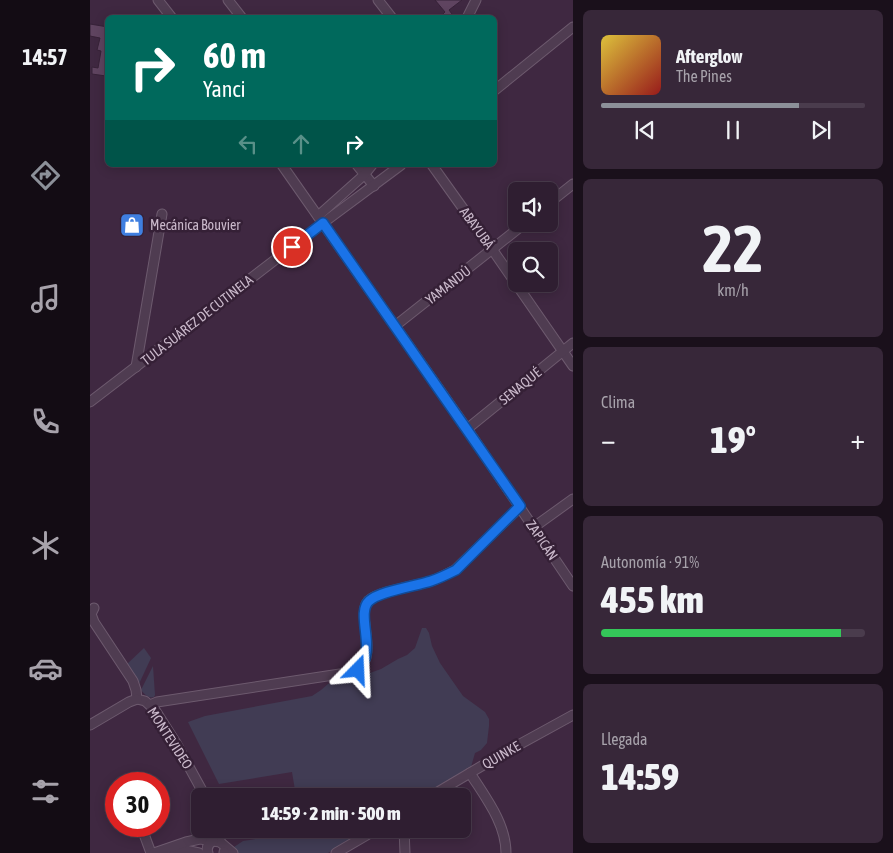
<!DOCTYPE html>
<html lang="es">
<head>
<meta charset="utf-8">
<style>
  body { margin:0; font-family:"Asap Condensed",sans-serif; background:#372739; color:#f1f3f6; height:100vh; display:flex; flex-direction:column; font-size:19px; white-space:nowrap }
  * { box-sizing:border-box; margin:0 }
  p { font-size:16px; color:#a7a2ab }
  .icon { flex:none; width:28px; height:28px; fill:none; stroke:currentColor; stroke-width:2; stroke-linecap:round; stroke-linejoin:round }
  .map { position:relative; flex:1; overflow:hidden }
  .panel { display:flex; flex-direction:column; gap:10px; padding:10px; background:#1a101b; width:320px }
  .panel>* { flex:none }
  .hud { position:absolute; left:15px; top:15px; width:392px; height:152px; border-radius:8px; box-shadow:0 2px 12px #0003,0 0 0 1px #4a3c4d; background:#00695c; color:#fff; overflow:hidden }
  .buttons { position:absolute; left:418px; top:182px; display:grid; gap:10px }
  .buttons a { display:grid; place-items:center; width:50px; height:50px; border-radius:8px; background:#2f1e31; box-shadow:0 2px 12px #0003,0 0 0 1px #4a3c4d; font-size:25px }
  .speed { position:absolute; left:15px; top:772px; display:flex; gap:10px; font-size:25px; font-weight:700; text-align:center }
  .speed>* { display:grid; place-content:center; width:65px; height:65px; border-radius:50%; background:#2f1e31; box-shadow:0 2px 12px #0003,0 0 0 1px #4a3c4d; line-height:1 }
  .speed .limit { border:8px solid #d22; background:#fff; color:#111 }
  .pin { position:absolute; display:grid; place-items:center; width:42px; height:42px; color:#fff; margin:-21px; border:2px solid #fff; border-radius:50%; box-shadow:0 1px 5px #0007 }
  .me { position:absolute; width:55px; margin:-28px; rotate:21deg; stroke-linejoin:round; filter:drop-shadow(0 0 4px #0008) }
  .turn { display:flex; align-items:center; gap:18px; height:105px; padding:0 15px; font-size:22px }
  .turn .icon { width:65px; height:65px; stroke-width:2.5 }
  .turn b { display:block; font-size:35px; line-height:42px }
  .lanes { display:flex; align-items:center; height:48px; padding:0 15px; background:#0003; justify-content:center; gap:25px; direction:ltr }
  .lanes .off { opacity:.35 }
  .big { font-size:38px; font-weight:800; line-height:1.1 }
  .panel .widget { flex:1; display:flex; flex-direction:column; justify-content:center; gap:8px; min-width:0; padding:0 18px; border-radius:8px; background:#372739 }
  .panel .dial { align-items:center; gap:0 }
  .dial b { font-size:65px; line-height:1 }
  .song { display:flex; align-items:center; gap:15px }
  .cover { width:60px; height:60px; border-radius:8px; background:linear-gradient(135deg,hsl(50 70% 55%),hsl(0 70% 35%)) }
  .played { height:5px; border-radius:2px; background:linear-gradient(90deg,#8c9099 75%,#4a3c4d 75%) }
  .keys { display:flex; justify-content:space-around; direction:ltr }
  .heat { display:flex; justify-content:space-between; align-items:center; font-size:28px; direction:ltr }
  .charge { height:8px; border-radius:4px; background:linear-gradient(90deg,#34c759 91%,#4a3c4d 0) }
  .trip { position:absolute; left:101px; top:788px; width:280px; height:50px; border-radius:8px; background:#2f1e31; box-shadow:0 2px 12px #0003,0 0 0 1px #4a3c4d; font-weight:800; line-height:50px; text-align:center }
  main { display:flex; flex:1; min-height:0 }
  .menu { display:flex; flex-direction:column; width:90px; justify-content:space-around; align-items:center; background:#130c14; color:#a7a2ab }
  .menu .icon { width:35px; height:35px }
  .menu .selected { color:#8c9099 }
  .menu b { font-size:22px; color:#f1f3f6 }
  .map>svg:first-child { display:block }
</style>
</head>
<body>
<main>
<nav class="menu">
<b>14:57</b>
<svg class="icon selected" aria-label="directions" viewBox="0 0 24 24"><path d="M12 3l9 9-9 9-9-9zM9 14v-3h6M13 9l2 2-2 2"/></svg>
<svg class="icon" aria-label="music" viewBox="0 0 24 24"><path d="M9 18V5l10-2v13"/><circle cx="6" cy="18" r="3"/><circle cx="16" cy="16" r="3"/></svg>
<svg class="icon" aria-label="phone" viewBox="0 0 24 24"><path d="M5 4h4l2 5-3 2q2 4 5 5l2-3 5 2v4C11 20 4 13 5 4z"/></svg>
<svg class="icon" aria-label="climate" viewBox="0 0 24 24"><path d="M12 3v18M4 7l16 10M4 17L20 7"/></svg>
<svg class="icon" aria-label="car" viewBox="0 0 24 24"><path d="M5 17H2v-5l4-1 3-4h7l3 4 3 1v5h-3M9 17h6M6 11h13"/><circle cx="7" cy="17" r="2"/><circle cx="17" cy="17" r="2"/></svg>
<svg class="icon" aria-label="filters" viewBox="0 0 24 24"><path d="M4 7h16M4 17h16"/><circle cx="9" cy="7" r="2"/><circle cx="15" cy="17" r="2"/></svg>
</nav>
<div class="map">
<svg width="483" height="853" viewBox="0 0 483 853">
  <rect width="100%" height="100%" fill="#3f2841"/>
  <g fill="#413c54">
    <path d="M332,628h4l3,5 3,13 8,17 23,33 22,16 4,7v7l-2,17 -6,7 -6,3 -4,14 -49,29h-126l-4,-24 -73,12 -31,-62 17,-6 107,-20 9,-6 7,-6 39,-10 14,-5 17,-10 9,-4 8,-7z"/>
    <path d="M54,648l7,10 -13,28 -12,-21z"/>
    <path d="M63,666l2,29 -1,2c-5,2 -10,-3 -13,-7z"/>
    <path d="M211,829h67l-40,24h-90l-4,-6 9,-6 58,-9z"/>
  </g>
  <g fill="#5f4460" stroke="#372238">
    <path d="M345,0h27l-13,10 6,8h-16l6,-6z"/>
    <path d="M0,24l18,3v37l-2,12 -14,-2v-7l6,1 3,-17 -4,-1 3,-12 -10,-2z"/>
  </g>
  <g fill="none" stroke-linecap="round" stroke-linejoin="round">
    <defs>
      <g id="street">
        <path d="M68,0l14,18"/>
        <path d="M138,0l14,18"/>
        <path d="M288,0l14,18"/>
        <path d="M377,18l9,-18"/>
        <path d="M405,90l78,-63"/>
        <path d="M192,165l185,264 106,157"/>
        <path d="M267,165l17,21"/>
        <path d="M342,165l60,84 81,117"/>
        <path d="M459,203l24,-19"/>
        <path d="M228,216l46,-41 8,-10"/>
        <path d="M305,326l129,-102"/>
        <path d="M46,367l26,-153"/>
        <path d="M0,402l233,-179 78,-58"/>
        <path d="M377,429l106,-86"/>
        <path d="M444,527l39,-28"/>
        <path d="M4,608l-3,6 3,8 39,59 3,9 1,9 8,2 10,9 21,33 29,53"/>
        <path d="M60,705l7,-3 196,-30c29,-11 2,-56 15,-71 10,-10 48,-15 63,-20 9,-3 16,-7 24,-11l65,-63"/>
        <path d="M0,725l39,-23 8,-3"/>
        <path d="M380,773c15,24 36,50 36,80"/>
        <path d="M341,796l71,-42 71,-39"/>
        <path d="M51,826l10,27"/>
        <path d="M129,829l1,13"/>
        <path d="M314,829l1,24"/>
        <path d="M81,849l14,1 14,3"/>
        <path d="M64,853l32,-11 14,-3 20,3 13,11"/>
        <path d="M118,853c-2,-5 0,-9 5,-12"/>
        <path d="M134,853v-1"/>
        <path d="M246,853l41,-24"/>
      </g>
    </defs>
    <use href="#street" stroke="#6d5a6e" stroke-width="11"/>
    <use href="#street" stroke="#4f3c51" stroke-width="9"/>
  </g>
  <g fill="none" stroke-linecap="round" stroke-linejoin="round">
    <defs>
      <path id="route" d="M202,247l31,-24 197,283 -64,64c-8,4 -16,8 -25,11 -15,5 -52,10 -62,20 -14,13 9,51 -11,69"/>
    </defs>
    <use href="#route" stroke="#114b97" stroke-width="12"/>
    <use href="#route" stroke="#1a73e8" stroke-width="9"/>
  </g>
  <defs>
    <symbol id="shop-square" viewBox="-11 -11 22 22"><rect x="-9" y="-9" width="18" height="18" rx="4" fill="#3f7fe0" stroke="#352036"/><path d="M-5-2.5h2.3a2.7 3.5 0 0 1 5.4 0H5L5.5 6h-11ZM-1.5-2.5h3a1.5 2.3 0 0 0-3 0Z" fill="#fff"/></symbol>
  </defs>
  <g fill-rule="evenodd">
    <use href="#shop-square" x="28" y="211" width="28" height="28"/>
  </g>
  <g text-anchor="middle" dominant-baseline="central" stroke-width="5" stroke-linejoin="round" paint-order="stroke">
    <g font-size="14" fill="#cab9cb" stroke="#352036" text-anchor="start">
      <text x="60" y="225">Mecánica Bouvier</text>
    </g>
    <g font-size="14" fill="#cab9cb" stroke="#352036">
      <text transform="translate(387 228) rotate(54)">ABAYUBÁ</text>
      <text transform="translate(358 285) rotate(-38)">YAMANDÚ</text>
      <text transform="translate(107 320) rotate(-38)">TULA SUÁREZ DE CUTINELA</text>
      <text transform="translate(430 386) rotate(-39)">SENAQUÉ</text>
      <text transform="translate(452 540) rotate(56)">ZAPICÁN</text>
      <text transform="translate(80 738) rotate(57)">MONTEVIDEO</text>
      <text transform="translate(411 755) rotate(-30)">QUINKE</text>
    </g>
  </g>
</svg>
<div class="buttons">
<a><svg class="icon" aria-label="sound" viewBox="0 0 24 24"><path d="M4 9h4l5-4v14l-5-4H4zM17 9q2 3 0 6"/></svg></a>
<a><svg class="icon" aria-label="search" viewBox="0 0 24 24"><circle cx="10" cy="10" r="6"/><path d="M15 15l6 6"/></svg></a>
</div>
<div class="speed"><div class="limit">30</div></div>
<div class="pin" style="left:202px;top:247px;background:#d93025"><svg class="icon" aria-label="arrive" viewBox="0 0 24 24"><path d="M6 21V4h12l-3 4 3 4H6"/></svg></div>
<svg class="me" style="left:268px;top:670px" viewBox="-20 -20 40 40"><path d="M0-17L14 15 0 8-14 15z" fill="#1a73e8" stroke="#fff" stroke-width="4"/></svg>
<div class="trip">14:59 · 2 min · 500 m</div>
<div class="hud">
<div class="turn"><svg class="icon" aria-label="right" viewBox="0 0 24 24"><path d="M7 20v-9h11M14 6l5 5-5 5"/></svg><div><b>60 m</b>Yanci</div></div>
<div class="lanes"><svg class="icon off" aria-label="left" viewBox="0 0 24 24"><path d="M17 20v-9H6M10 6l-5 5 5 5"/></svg><svg class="icon off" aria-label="ahead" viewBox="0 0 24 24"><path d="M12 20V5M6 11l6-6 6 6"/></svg><svg class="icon" aria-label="right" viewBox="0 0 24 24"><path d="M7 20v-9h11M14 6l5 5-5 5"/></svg></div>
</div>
</div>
<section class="panel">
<div class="widget">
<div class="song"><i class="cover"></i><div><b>Afterglow</b><p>The Pines</p></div></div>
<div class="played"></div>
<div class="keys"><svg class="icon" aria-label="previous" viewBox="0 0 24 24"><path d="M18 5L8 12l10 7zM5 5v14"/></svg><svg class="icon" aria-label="pause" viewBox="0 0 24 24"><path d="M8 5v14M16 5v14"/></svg><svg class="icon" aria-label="next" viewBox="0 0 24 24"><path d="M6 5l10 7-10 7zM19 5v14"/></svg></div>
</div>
<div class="widget dial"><b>22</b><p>km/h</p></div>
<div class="widget"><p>Clima</p>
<div class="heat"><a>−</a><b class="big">19°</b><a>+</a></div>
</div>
<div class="widget"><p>Autonomía · 91%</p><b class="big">455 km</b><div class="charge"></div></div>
<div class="widget"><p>Llegada</p><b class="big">14:59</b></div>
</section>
</main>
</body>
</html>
